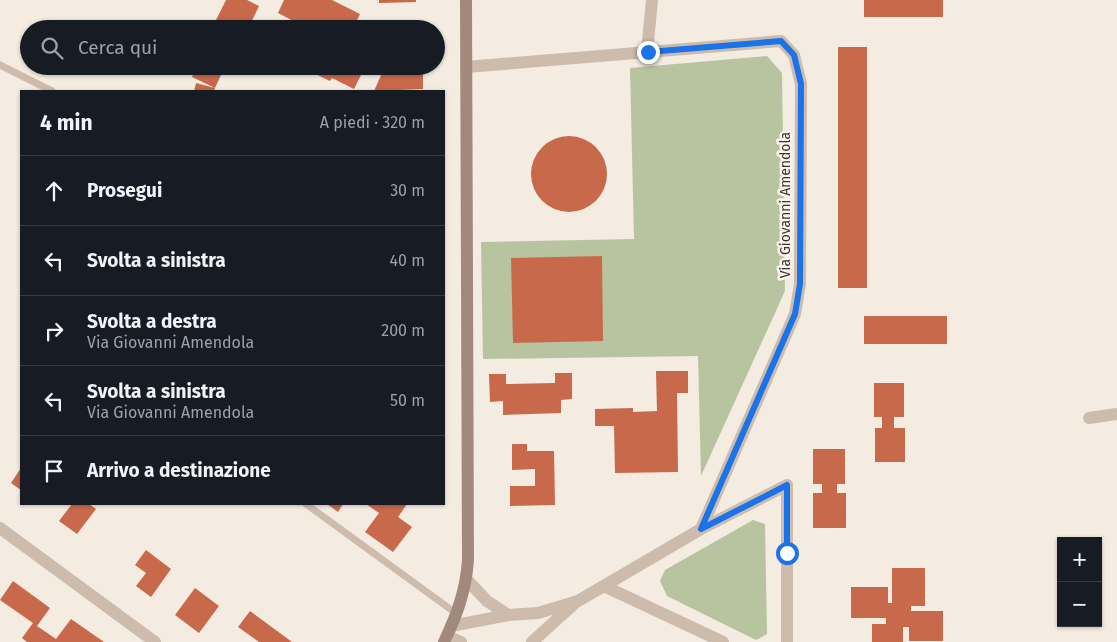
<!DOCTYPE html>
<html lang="it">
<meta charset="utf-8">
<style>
:root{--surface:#171b24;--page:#20242c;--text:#f1f3f6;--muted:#9ea1a6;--line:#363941}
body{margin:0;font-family:"Fira Sans",sans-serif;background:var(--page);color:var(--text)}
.controls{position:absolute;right:15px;bottom:15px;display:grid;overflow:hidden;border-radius:0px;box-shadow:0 1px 4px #0004}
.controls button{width:45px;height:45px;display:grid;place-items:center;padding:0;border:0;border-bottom:1px solid var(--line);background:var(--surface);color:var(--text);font:25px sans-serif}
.stop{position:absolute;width:15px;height:15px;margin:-11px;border:4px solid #1a73e8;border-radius:50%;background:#fff}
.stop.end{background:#1a73e8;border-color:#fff;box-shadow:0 1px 5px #0008}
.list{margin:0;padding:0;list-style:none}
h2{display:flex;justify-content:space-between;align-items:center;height:65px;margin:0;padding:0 20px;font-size:21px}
h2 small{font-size:16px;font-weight:400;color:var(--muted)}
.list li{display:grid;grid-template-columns:32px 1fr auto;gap:15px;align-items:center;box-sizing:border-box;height:70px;padding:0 20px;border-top:1px solid var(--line)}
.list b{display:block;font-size:19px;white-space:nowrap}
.list p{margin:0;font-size:16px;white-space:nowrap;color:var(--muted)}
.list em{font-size:16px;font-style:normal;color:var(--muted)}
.icon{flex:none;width:28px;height:28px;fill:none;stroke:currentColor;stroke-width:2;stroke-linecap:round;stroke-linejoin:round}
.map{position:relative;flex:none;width:1117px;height:642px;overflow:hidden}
.search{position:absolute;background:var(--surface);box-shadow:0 1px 4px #0004;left:20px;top:20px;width:425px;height:55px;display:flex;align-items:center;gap:12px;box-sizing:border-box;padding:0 18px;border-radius:28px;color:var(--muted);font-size:19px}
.panel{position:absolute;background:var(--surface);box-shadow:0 1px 4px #0004;left:20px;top:90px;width:425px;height:415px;border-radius:0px}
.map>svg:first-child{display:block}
</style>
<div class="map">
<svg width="1117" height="642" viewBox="0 0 1117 642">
<rect width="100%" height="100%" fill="#f4ebe1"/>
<path fill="#b8c4a0" d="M767,56L782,73L785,291L701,476L698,356L483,359L481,242L634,239L630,68Z
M753,520L765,524L767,634L756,640L667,596L660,581L665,570Z"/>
<path fill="#c8694b" d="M226,0H247L259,6L248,29H223L214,24Z
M284,0H332L360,14L353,29H309L278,13Z
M379,0H416V2L379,3Z
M864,0H943V17H864Z
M162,21L179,29H159Z
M383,24H424V29H383Z
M838,47H867V288H838Z
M197,66H225L215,88L192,77Z
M308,66H343L361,75L354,89L332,78L330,81L307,70Z
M382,66H423V89L374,91L382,73Z
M196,83L215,88L214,91H194Z
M531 174a38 38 0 1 1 76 0a38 38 0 1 1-76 0Z
M602,256L603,341L513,343L511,258Z
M864,316H947V344H864Z
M656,371H688V393H677L678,472L615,473L614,426H595V409L633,408V412L657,411Z
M555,373H572V399L561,400V413L503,415V401L490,402L489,374H506V384L555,383Z
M874,383H904V417H894V428H905V462H875V428H882V417H874Z
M512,444H527V451H554L555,505L510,506V486H535V469L512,470Z
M813,449H845V484H837V493H846V528H813V493H822V484H813Z
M21,468V490L11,483Z
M72,504H89L96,509L77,534L59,521Z
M327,504H343L338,512Z
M366,504H407L398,517L412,527L393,552L365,532L379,513Z
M146,550L171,569L151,597L136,586L146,573L135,565Z
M892,568H925V606H911V611H943V641H909V627H903V642H872V624H886V618H851V587H888V603H892Z
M13,581L50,608L37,626L56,639L71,619L104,642H27L22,638L33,623L0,600Z
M195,588L219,606L199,633L175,615Z
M250,611L288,639L292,642H259L238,627Z"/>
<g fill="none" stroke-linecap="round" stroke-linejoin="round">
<path stroke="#cdbbac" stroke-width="7" d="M0,65L52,91
M306,504L457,614"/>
<path stroke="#cdbbac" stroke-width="12" d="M647,52L652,0
M466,67L781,41L794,55L801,84L800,284L795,314L701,529
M1089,418L1117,414
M0,528L155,642
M467,580L487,601L508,615L538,613L578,601L701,529L787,485V642
M606,587L723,642
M451,626L508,615
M447,636L461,642
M532,642L574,604"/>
<path stroke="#a18a7d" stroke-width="12" d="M444,642C457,615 466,590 468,560L466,0"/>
</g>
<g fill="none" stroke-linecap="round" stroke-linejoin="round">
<path stroke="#1a73e8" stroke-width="6" d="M648,52L781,41L794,55L801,84L800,284L795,314L701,529L787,485V553"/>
</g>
<g text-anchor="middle" stroke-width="5" stroke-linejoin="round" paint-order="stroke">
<g font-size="14" fill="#3b302b" stroke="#fbf5ee">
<text transform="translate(785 205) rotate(-90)" y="5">Via Giovanni Amendola</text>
</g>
</g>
</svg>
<div class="controls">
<button>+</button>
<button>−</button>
</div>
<div class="stop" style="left:787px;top:553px"></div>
<div class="stop end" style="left:648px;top:52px"></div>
<div class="search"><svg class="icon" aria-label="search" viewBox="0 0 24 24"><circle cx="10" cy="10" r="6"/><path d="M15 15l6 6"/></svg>Cerca qui</div>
<section class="panel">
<h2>4 min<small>A piedi · 320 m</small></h2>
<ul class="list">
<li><svg class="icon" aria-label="ahead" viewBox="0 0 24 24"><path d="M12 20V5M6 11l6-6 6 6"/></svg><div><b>Prosegui</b></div><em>30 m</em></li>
<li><svg class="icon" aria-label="left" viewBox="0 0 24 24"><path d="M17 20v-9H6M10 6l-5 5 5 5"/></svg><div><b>Svolta a sinistra</b></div><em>40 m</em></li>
<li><svg class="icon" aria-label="right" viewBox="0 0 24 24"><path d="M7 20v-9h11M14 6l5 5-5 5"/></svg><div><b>Svolta a destra</b><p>Via Giovanni Amendola</p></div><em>200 m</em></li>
<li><svg class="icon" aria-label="left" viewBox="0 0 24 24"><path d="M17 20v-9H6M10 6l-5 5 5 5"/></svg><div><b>Svolta a sinistra</b><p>Via Giovanni Amendola</p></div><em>50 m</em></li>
<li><svg class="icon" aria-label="arrive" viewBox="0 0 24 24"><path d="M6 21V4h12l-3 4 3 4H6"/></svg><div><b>Arrivo a destinazione</b></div></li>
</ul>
</section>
</div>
